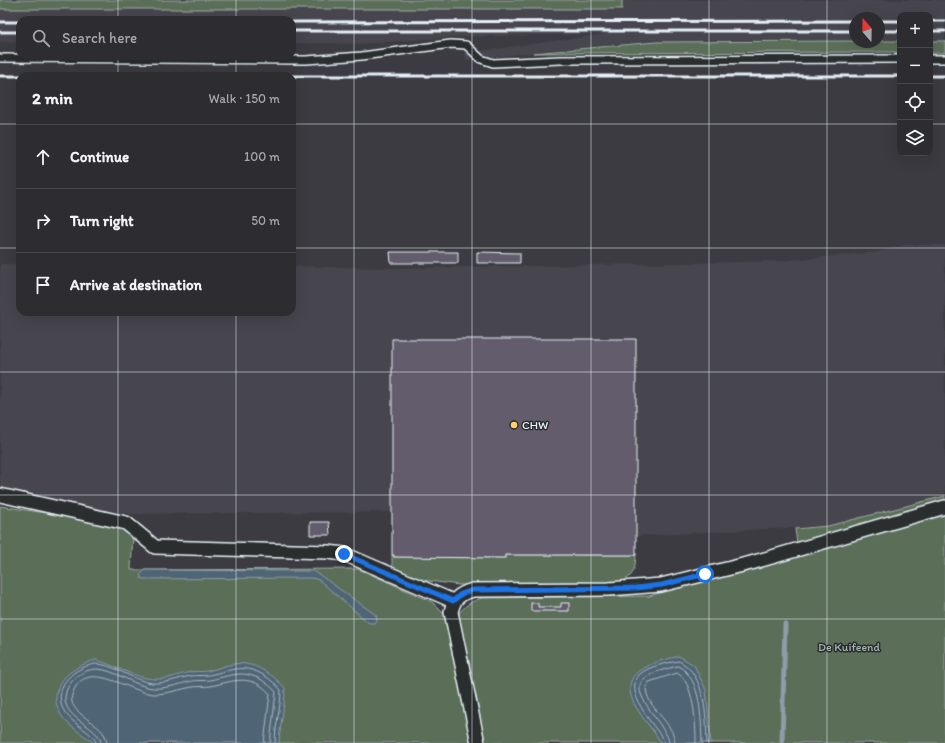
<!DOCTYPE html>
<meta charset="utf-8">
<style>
:root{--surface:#2c2c31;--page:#343439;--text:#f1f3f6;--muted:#a6a7ab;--line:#48484d}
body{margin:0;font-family:Itim,sans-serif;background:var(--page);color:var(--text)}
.controls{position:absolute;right:12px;top:12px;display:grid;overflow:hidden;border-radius:8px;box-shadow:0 4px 16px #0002}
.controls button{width:36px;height:36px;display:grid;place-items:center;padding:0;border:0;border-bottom:1px solid var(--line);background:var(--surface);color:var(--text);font:20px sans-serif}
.compass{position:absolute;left:849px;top:12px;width:36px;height:36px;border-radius:50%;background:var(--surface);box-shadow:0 4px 16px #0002;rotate:340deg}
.stop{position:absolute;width:12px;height:12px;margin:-9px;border:3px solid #1a73e8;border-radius:50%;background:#fff}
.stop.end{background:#1a73e8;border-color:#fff;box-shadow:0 1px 4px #0008}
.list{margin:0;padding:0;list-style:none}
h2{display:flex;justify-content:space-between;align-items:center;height:52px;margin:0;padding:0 16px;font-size:17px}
h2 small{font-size:13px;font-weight:400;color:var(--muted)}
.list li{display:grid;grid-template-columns:26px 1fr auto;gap:12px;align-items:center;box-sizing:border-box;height:64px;padding:0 16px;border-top:1px solid var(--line)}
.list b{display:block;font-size:15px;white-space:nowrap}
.list em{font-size:13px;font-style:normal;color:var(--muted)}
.icon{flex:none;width:22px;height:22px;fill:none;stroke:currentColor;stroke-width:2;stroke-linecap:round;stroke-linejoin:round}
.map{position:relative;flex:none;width:945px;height:743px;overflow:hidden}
.search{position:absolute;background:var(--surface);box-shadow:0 4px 16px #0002;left:16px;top:16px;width:280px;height:44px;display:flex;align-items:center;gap:10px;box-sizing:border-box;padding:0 14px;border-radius:12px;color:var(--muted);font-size:15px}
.panel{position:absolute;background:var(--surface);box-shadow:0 4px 16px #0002;left:16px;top:72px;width:280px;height:244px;border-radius:12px}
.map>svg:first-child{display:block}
</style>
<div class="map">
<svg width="945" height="743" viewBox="0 0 945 743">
<rect width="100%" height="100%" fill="#3b3b41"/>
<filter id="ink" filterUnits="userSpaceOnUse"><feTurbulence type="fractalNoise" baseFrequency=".025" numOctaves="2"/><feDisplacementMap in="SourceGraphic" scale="8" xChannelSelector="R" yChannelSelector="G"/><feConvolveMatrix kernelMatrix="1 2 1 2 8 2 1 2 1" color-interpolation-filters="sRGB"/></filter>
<g filter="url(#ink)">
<path fill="#47454e" d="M622,0H945V41H930V15H900V41H879V18H855V41L656,42L609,45L466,60L464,53L605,34L457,37L361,44L292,43V20H20V42H0V9H622Z
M904,245H945V496L828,526L636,536L392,512L131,514L67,507L0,491V264H20V312H292V266L391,268L538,266L779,261L877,252Z"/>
<path fill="#5a6e58" stroke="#a1b0a8" d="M0,0H622V9H0Z
M855,41H900V52L533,53L656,42Z
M930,41H945V53H930Z
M945,496V503L797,543L795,529L828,526Z
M0,506L103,522L125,529L133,534L131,570L359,569L432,602L445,615L457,616C464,606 471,601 482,598L649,596L945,513V743H0Z
M392,555L394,557L505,558V555H636C635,575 631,580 610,585H459L422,580L392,568Z"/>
<path fill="#506574" stroke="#8d9da9" d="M145,570L314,571L376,615L377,620L375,623H369L319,580L312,578L142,579L140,575Z
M679,656L694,665L706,690L711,743H661C654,730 643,720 636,707C615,670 653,663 679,656Z
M96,660C115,665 134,678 154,679C167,680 177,675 190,672C195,671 202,672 208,671C217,669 225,665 234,664C254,661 272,674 285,688C285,706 280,724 279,743H94C83,734 69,727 61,715C44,687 72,666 96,660Z"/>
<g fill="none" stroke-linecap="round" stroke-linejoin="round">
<path stroke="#abb9c3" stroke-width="1" d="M96,743C95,729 54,721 61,691C64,677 81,666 95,664C112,663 133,681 152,683C166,684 178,678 191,676C197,675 203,676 209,675C232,670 244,663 265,676C271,680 276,684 281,690C281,708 275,725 275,743
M101,743C100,725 58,719 66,692C69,680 84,669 96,669C115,669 133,686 153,688C167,689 179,684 192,681C198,680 204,681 210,680C229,676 243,669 262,680C267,684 272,687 276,692L270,743
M107,743C107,722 63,715 73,692C87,657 130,693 154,694C168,694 180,689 193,687C199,686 205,687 211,686C233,681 252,673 270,694L264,743
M664,743L663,739C654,725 622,691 640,674C649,666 667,663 679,661C706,675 706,716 707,743
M669,743C669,736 664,732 661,726C635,689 625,678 678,666C702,678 701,720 702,743
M675,743C674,721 646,709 646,687L649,682L677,673C694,681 696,725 696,743"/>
<path stroke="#8d9da9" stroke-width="5" d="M782,743L785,624"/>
</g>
<path fill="#635c6c" stroke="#e8f1f8" d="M390,252H458V263H391Z
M477,252L520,253V263H477Z
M392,339H636V555H505V558L394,557V555H392Z
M310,522H329L330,535H310Z
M531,603H538V607H561V603H569V611H531Z"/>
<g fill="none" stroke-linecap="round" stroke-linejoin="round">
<g stroke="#e8f1f8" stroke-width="10">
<path id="lane" d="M0,58L306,60L362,56L451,44L466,45L481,59L493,63L561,60L900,59
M930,59H945"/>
</g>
<g stroke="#e8f1f8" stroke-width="16">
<path id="street" d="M0,495L126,523L155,547L328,552L344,554L453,601
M478,743L451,612C454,598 459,594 473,590L609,589L661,585L751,563L945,507"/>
</g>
<use href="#lane" stroke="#2a2d2e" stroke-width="7"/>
<use href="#street" stroke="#2a2d2e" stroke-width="13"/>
<path stroke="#e8f1f8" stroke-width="3" d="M879,21H900
M930,21H945
M0,22H20
M292,22L855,21
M292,31H855
M879,31H900
M930,31H945
M0,32H20
M0,76H73
M161,76H900
M930,76H945"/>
</g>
</g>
<g fill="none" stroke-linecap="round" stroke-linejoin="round" filter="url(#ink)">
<path stroke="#1a73e8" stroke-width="5" d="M344,554L453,601L461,594L473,590L636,588L662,585L705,574"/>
</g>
<path fill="none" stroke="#e8f1f8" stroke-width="1" stroke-opacity="0.55" d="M118,0V20M236,0V20M354,0V743M472,0V743M591,0V743M709,0V743M827,0V743M118,56V76M236,56V76M0,124H20M292,124H900M930,124H945M0,248H20M292,248H945M118,312V743M236,312V743M0,372H945M0,495H945M0,619H945"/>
<circle fill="#ffd166" stroke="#2a2d2e" stroke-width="1.5" cx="514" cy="425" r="4"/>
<g text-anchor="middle" stroke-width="3" stroke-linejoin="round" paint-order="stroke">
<g font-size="12" fill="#e8f1f8" stroke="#2a2d2e" text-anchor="start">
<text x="522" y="429">CHW</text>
</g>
<g font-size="12" fill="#a8b6b0" stroke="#2a2d2e">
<text x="849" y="651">De Kuifeend</text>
</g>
</g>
</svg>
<div class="controls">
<button>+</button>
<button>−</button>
<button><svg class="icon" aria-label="locate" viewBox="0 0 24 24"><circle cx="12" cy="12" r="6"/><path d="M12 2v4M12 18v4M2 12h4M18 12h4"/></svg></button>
<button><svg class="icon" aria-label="layers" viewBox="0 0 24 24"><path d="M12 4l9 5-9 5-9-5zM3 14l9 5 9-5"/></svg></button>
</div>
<svg class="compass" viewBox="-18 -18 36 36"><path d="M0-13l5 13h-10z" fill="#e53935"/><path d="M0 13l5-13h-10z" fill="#a6a7ab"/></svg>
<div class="stop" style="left:705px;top:574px"></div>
<div class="stop end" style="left:344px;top:554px"></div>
<div class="search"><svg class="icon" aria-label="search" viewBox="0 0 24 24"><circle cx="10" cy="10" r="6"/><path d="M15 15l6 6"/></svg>Search here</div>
<section class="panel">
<h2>2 min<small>Walk · 150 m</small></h2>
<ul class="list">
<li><svg class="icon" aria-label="ahead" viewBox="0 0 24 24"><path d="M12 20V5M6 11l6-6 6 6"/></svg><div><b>Continue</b></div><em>100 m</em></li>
<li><svg class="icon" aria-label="right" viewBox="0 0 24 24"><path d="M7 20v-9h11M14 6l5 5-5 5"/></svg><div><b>Turn right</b></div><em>50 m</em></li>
<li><svg class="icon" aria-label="arrive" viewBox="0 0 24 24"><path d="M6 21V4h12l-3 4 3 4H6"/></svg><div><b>Arrive at destination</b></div></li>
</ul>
</section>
</div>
